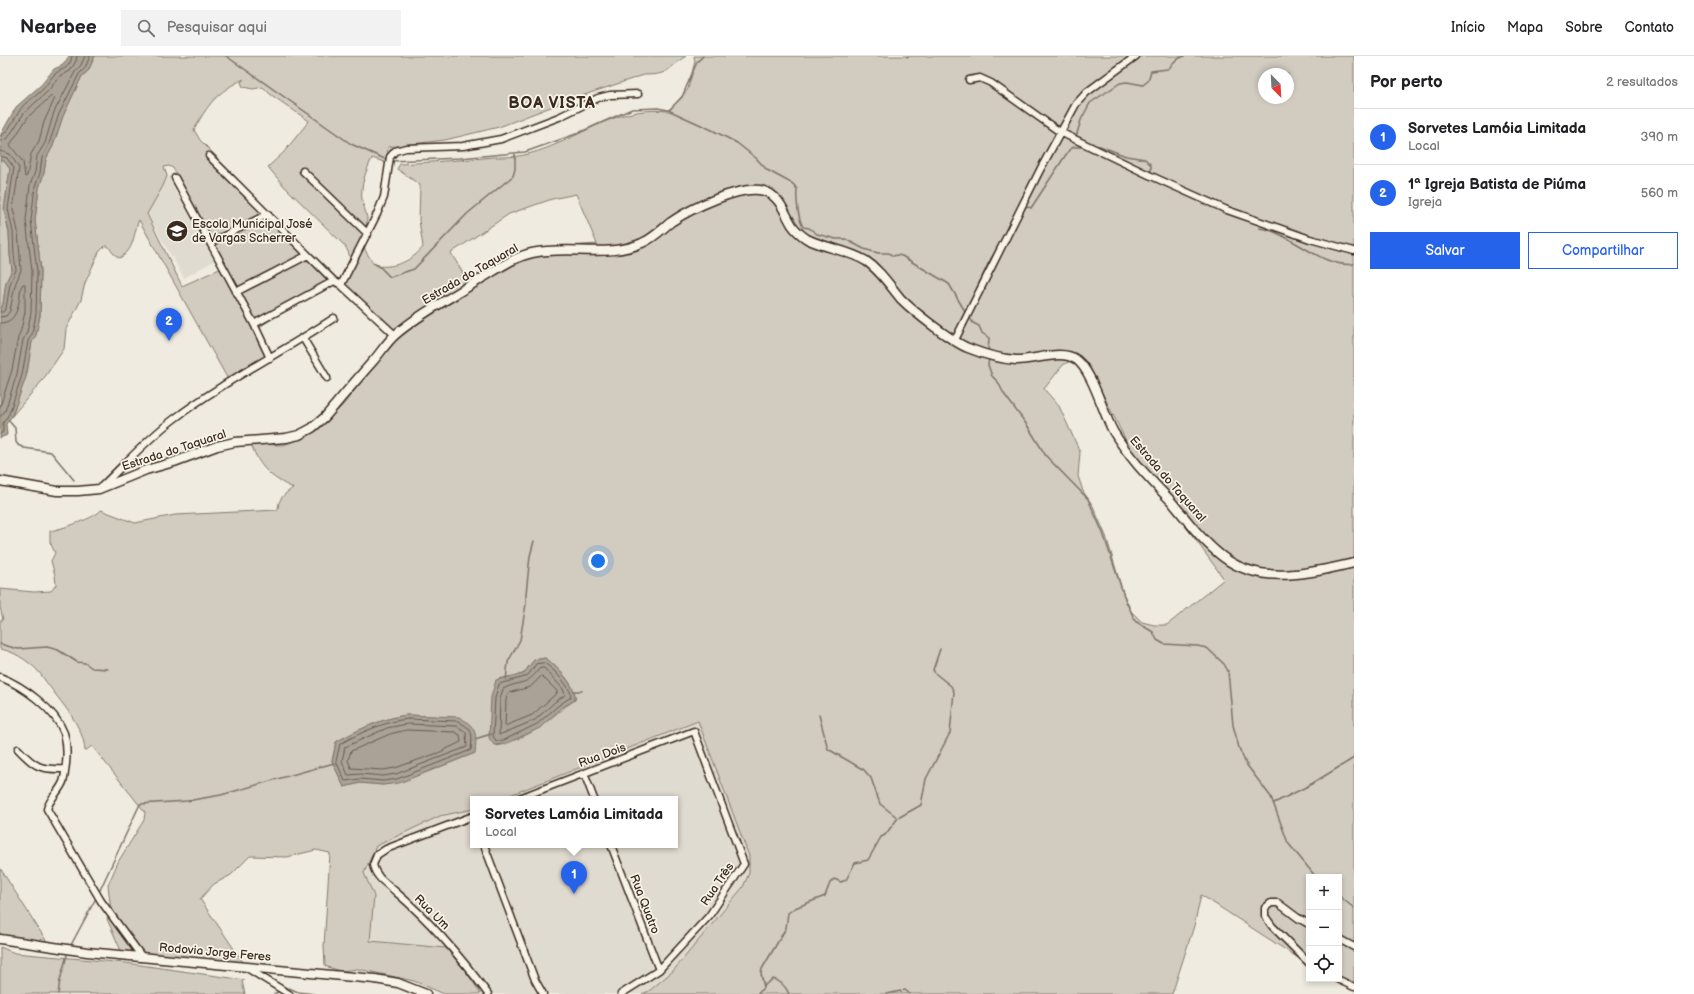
<!DOCTYPE html>
<html lang="pt">
<meta charset="utf-8">
<style>
:root{--surface:#fff;--page:#f2f2f2;--text:#202124;--muted:#757577;--line:#e0e0e0;--accent:#2563eb}
body{margin:0;font-family:"Balsamiq Sans",sans-serif;background:var(--page);color:var(--text)}
.controls{position:absolute;right:12px;bottom:12px;display:grid;overflow:hidden;border-radius:0px;box-shadow:0 2px 6px #0003}
.controls button{width:36px;height:36px;display:grid;place-items:center;padding:0;border:0;border-bottom:1px solid var(--line);background:var(--surface);color:var(--text);font:20px sans-serif}
.compass{position:absolute;left:1258px;top:12px;width:36px;height:36px;border-radius:50%;background:var(--surface);box-shadow:0 2px 6px #0003;rotate:156deg}
.you{position:absolute;left:598px;top:505px;width:14px;height:14px;margin:-10px;border:3px solid #fff;border-radius:50%;background:#1a73e8;box-shadow:0 0 0 6px #1a73e833}
.badge{display:grid;place-items:center;width:26px;height:26px;border-radius:50%;background:var(--accent);color:#fff;font-size:13px;font-weight:700}
.pin{position:absolute;translate:-50% -33px;filter:drop-shadow(0 1px 2px #0008)}
.pin::after{content:'';position:absolute;top:21px;width:14px;height:12px;background:inherit;clip-path:polygon(0 0,100% 0,50% 100%)}
.popup{position:absolute;left:470px;top:740px;width:208px;height:52px;box-sizing:border-box;display:grid;place-content:center;border-radius:0px;background:var(--surface);filter:drop-shadow(0 1px 3px #0005);font-size:13px;white-space:nowrap;color:var(--muted)}
.popup b{font-size:15px;color:var(--text)}
.popup::after{content:'';position:absolute;left:50%;top:100%;margin-left:-8px;border:8px solid transparent;border-top-color:var(--surface)}
.list{margin:0;padding:0;list-style:none}
h2{display:flex;justify-content:space-between;align-items:center;height:52px;margin:0;padding:0 16px;font-size:17px}
h2 small{font-size:13px;font-weight:400;color:var(--muted)}
.list li{display:grid;grid-template-columns:26px 1fr auto;gap:12px;align-items:center;box-sizing:border-box;height:56px;padding:0 16px;border-top:1px solid var(--line)}
.list b{display:block;font-size:15px;white-space:nowrap}
.list p{margin:0;font-size:13px;white-space:nowrap;color:var(--muted)}
.list em{font-size:13px;font-style:normal;color:var(--muted)}
.actions{display:flex;gap:8px;padding:12px 16px}
.actions a{flex:1;padding:9px 0;border:1px solid var(--accent);border-radius:0px;text-align:center;font-size:14px;color:var(--accent)}
.actions .main{background:var(--accent);color:#fff}
.icon{flex:none;width:22px;height:22px;fill:none;stroke:currentColor;stroke-width:2;stroke-linecap:round;stroke-linejoin:round}
.map{position:relative;flex:none;width:1354px;height:938px;overflow:hidden}
header{display:flex;align-items:center;gap:24px;box-sizing:border-box;height:56px;padding:0 20px;background:var(--surface);border-bottom:1px solid var(--line)}
header strong{font-size:19px}
nav{display:flex;gap:22px;margin-inline-start:auto;font-size:14px}
.search{width:280px;height:36px;background:var(--page);display:flex;align-items:center;gap:10px;box-sizing:border-box;padding:0 14px;border-radius:0px;color:var(--muted);font-size:15px}
main{display:flex}
aside{flex:1;background:var(--surface)}
.map>svg:first-child{display:block}
</style>
<header>
<strong>Nearbee</strong>
<div class="search"><svg class="icon" aria-label="search" viewBox="0 0 24 24"><circle cx="10" cy="10" r="6"/><path d="M15 15l6 6"/></svg>Pesquisar aqui</div>
<nav><a>Início</a><a>Mapa</a><a>Sobre</a><a>Contato</a></nav>
</header>
<main>
<div class="map">
<svg width="1354" height="938" viewBox="0 0 1354 938">
<rect width="100%" height="100%" fill="#efebe0"/>
<filter id="ink" filterUnits="userSpaceOnUse"><feTurbulence type="fractalNoise" baseFrequency=".025" numOctaves="2"/><feDisplacementMap in="SourceGraphic" scale="8" xChannelSelector="R" yChannelSelector="G"/><feConvolveMatrix kernelMatrix="1 2 1 2 8 2 1 2 1" color-interpolation-filters="sRGB"/></filter>
<g filter="url(#ink)">
<path fill="#e0dbd0" d="M165,114L214,205L184,222L139,144Z
M699,665L749,800V817L743,831L673,915L649,935L642,938H481L467,917L446,892L370,885L374,840L364,817L376,790L440,760L473,753V789H675V743H500Z"/>
<path fill="#d1cbc0" stroke="#867a6f" fill-rule="evenodd" d="M95,0H686C667,12 671,19 644,19L569,44L499,71L445,84L388,91L387,107L372,102C366,115 360,130 362,144C363,150 366,155 367,162C367,170 364,176 363,183C363,194 370,203 377,210C395,212 412,205 423,191L419,164L420,129L397,113L400,108C431,106 463,104 494,101C505,101 517,101 528,98C579,85 612,49 669,55L688,33L695,5L694,0H1354V931L1339,923V821H1309V909L1201,839L1194,870L1172,938H642L649,935L673,915L743,831L749,817V800L698,665L500,743H473V753L440,760L376,790L364,817L374,840L370,885L446,892L467,917L481,938H444L414,925L358,913L340,915L325,910L324,890L330,797L316,794L287,801L250,800L231,819L214,828L200,843L243,906L122,897L107,863L111,855L108,829L118,806L144,764L145,756L92,690L85,695C84,671 63,649 50,631C45,625 42,619 37,614C27,604 13,595 0,593V564H3L0,551V533L34,536L51,535L56,529L55,519L51,505L55,497L50,486V475C61,473 96,462 101,454L135,467L175,459L278,454C278,443 284,438 293,432C270,421 260,412 251,388L283,389L302,383L318,374L343,349L395,283L342,227C349,213 354,204 345,190L284,130L268,111L284,96L309,65L270,38L263,31L253,33L243,31L241,26L244,23C218,35 207,49 194,74L200,84L217,101L216,108L330,225L258,272L267,305L230,327L139,164C133,177 135,195 119,202L113,197L108,190H105L99,196L85,227L81,244L66,273L64,293L42,325L12,360L27,317L32,286L36,279L40,260L41,215L35,164L39,132L44,117L46,103L53,90L63,60L82,20L88,15ZM1264,18H1288V42H1264ZM169,110L173,112L224,211L182,230L147,158L163,130L167,120L164,111ZM576,138L597,188L528,193L470,229L451,197L509,158L552,143ZM1072,304L1085,310L1093,318L1131,395L1224,523L1167,569H1154L1142,566L1131,555L1126,547L1106,480L1093,450L1083,435L1078,420L1080,396L1059,350L1044,333L1063,309ZM545,602C556,609 578,631 575,644C562,652 552,662 540,671C530,678 510,687 497,690L498,623L523,618L534,604ZM407,659L450,661L475,697L422,718L383,729L360,727L344,731L332,705L336,686C357,674 383,662 407,659Z
M0,104L4,105L10,113L4,154L9,176L10,199L12,214L6,226L3,248L0,255Z
M0,812L49,889L0,879Z
M0,891L15,897L126,907L245,924L242,925L245,938H0Z"/>
<path fill="#aaa296" stroke="#7e7266" d="M69,0H95L88,15L82,20L63,60L53,90L46,103L44,117L39,132L35,164L41,215L40,259L36,279L32,286L26,321L12,360L6,368L7,379L0,382V255L3,248L6,226L12,214L10,199L9,176L4,154L10,113L4,105L0,104L1,78L16,51L42,28L54,13L63,9Z
M545,602C556,609 577,631 575,644L561,652L540,672L505,688L494,689L489,682L491,641L496,624L523,618L534,604Z
M407,659L459,661C477,671 477,678 475,697L399,727L383,729L360,727L344,731L332,705L334,697L336,686C357,674 383,662 407,659Z"/>
<g fill="none" stroke-linecap="round" stroke-linejoin="round">
<path stroke="#675a4e" stroke-width="1" d="M52,40L55,42L44,66L39,85L31,98L27,120L25,121L23,106L10,89L28,61Z
M0,80C9,79 17,54 26,47C32,42 39,38 45,31C48,27 52,20 56,17C63,12 70,13 72,0
M0,85L8,82L24,57L48,35L59,21L70,15L76,5L77,0
M0,95L10,98L19,112L13,153L18,175L21,214L15,229L10,255L6,260L0,261
M0,100L7,102L14,112L8,153L13,176L14,198L16,214L10,228L6,253L3,256H0
M0,267C19,267 19,245 21,231L23,228H25V256L21,274L18,282L12,314L0,351
M0,361L5,355L17,318L23,284L27,276L31,257L32,215L26,164L30,129L35,116L37,100L45,87L54,56L75,16L81,9L85,0
M0,378L3,376V367L9,358L22,319L28,285L32,278L36,258L37,215L31,164L35,131L40,117L42,102L49,88L59,58L79,18L85,12L90,0
M544,607C552,611 572,632 571,641L559,649L537,668L504,684L496,685L493,680L495,642L499,628L525,621L529,618L536,608Z
M544,612L563,633L565,639L556,645L535,664L499,679L500,643L503,633C520,624 526,631 539,613Z
M542,620L557,635V637L532,659L505,670L506,644L508,637L530,631Z
M408,663L458,665L470,673L472,681L471,694L397,723L383,725L360,723L345,725L336,705L340,688C359,677 386,665 408,663Z
M408,668L457,670L466,676L467,691L396,718L383,720L361,718L348,719L342,705L345,691L387,672Z
M407,674L455,676L460,679L461,686L438,697L395,712L383,714L351,712L348,704L351,695L390,678Z"/>
<path stroke="#7e7266" stroke-width="1.5" d="M226,0L351,88L387,104
M907,1L908,0
M669,54L682,41L697,6L703,0
M1076,81L1081,64L1090,47L1120,27L1127,26L1143,29L1148,25L1151,15L1168,13L1178,3L1184,0
M1094,90H1100L1126,100L1145,103L1151,109V117
M391,105L460,102L525,96L576,78L632,53L658,52L668,54L712,74L737,87L756,102L767,114L793,128L797,133C796,143 798,162 803,171L809,172L817,178L836,183H845L864,193L878,197H889L893,200L897,199L902,200L949,228L966,257
M1024,150L1031,152L1069,94L1074,91H1087
M1259,172C1292,176 1321,213 1354,208
M373,207L378,209L390,221L414,213L467,158L513,120L515,113V97
M973,241L988,208L999,189
M969,260L973,267L979,270L982,277L989,282L988,296
M989,302L988,309L992,320L998,326L1004,338L1027,369L1046,400L1088,443L1103,477L1123,537L1135,565L1153,576L1157,584L1164,588L1197,590L1207,592L1224,608L1228,615L1233,669L1239,692L1246,708L1271,741L1288,787L1316,821
M8,364L15,372L16,386L18,389L24,392L51,396L74,424
M0,588L18,593L47,591L58,594L77,606L85,607L92,612L108,613
M506,624L508,606L520,584L526,548V538L530,500L534,485
M574,635H582
M819,659L828,693L864,714L871,722L880,748L898,762
M475,683L491,678
M1274,747L1308,730L1354,702
M100,834L140,748L187,745L221,739L334,707
M1339,840L1354,852
M71,889L95,844
M764,931L761,918L762,913L786,872L788,857L795,852L825,840L830,827L834,823L841,826L846,824L855,807L868,804L881,781L885,779L898,762L921,749L926,723L950,677L954,636L951,630L936,618L933,614L940,593
M289,932L298,936L314,938
M58,938L60,924L67,899
M274,938L278,936
M758,938L766,928L773,923C781,925 786,931 789,938
M887,938L905,934L910,938"/>
<g stroke="#3b2a1e" stroke-width="9">
<path id="street" d="M969,24L980,22L991,27L1060,76L1149,119L1227,154L1310,183L1354,195
M209,100L334,225L341,229L395,279
M303,115L368,178
M175,122L254,268L270,302
M210,187L268,158
M341,229L377,158L384,141L390,101L395,95L406,92L463,90L501,83L559,61L598,42L610,39L638,38
M236,236L308,199
M254,268L334,225
M303,282L327,322
M955,284L1040,114L1076,48L1087,36L1136,0
M100,432C124,409 147,383 174,363C224,325 281,297 334,262
M0,621C23,630 55,653 64,677C67,687 67,698 66,708C65,714 65,721 63,726C59,736 50,742 47,753L101,845L142,901
M18,693C35,711 40,714 65,713
M584,717L594,743
M517,743L694,675L744,808L709,860L659,914L621,938
M473,760L386,793L377,799L373,809C376,822 386,827 396,836C431,866 461,901 488,938
M484,789L535,924L543,938
M611,789L659,914
M1309,868L1298,862L1278,847H1271L1265,852V860L1272,870L1309,907
M1339,883L1354,891
M247,912L289,938
M1337,923L1354,931"/>
</g>
<g stroke="#3b2a1e" stroke-width="11">
<path id="secondary" d="M0,425L57,435H78L99,433L146,414L174,406L217,390L235,386L286,382L299,379L312,372L325,361C341,342 357,323 374,304C381,296 387,286 395,279C419,258 452,241 479,224C495,215 513,201 532,197C568,189 610,202 642,187C654,182 662,173 671,166C690,153 741,128 764,135C780,140 784,156 792,169C796,175 801,179 807,183C825,192 848,194 866,205C880,214 890,230 901,243C914,256 951,285 968,292C983,298 1000,303 1016,304C1033,305 1062,292 1077,304C1093,317 1103,357 1113,375C1129,402 1150,423 1171,445C1187,464 1203,486 1223,501C1261,530 1312,517 1354,507
M0,883L87,896L375,923L398,927L426,938"/>
</g>
<use href="#street" stroke="#f7f3e8" stroke-width="6"/>
<use href="#secondary" stroke="#f7f3e8" stroke-width="8"/>
</g>
</g>
<defs>
<g id="school-disc" transform="scale(1.15)"><circle r="9.5" fill="#3b2a1e" stroke="#f7f3e8"/><path d="M0-5L7-2L0 1L-7-2ZM-4 1L0 2.5L4 1V4Q0 6-4 4Z" fill="#fff"/></g>
</defs>
<g fill-rule="evenodd">
<use href="#school-disc" x="177" y="175"/>
</g>
<g text-anchor="middle" stroke-width="3.5" stroke-linejoin="round" paint-order="stroke">
<g font-size="12" fill="#3b2a1e" stroke="#f7f3e8" text-anchor="start">
<text x="192" y="172">Escola Municipal José<tspan x="192" dy="14">de Vargas Scherrer</tspan></text>
</g>
<g font-size="12" fill="#3b2a1e" stroke="#f7f3e8">
<text transform="translate(470 218) rotate(-30)" y="4">Estrada do Taquaral</text>
<text transform="translate(174 394) rotate(-18)" y="4">Estrada do Taquaral</text>
<text transform="translate(1168 423) rotate(49)" y="4">Estrada do Taquaral</text>
<text transform="translate(602 699) rotate(-20)" y="4">Rua Dois</text>
<text transform="translate(717 828) rotate(-56)" y="4">Rua Três</text>
<text transform="translate(645 848) rotate(69)" y="4">Rua Quatro</text>
<text transform="translate(432 856) rotate(45)" y="4">Rua Um</text>
<text transform="translate(215 896) rotate(5)" y="4">Rodovia Jorge Feres</text>
</g>
<g font-size="16" font-weight="bold" letter-spacing="1" fill="#3b2a1e" stroke="#f7f3e8">
<text x="552" y="52">BOA VISTA</text>
</g>
</g>
</svg>
<div class="controls">
<button>+</button>
<button>−</button>
<button><svg class="icon" aria-label="locate" viewBox="0 0 24 24"><circle cx="12" cy="12" r="6"/><path d="M12 2v4M12 18v4M2 12h4M18 12h4"/></svg></button>
</div>
<svg class="compass" viewBox="-18 -18 36 36"><path d="M0-13l5 13h-10z" fill="#e53935"/><path d="M0 13l5-13h-10z" fill="#757577"/></svg>
<div class="you"></div>
<div class="pin badge" style="left:574px;top:838px">1</div>
<div class="popup"><b>Sorvetes Lamóia Limitada</b>Local</div>
<div class="pin badge" style="left:169px;top:285px">2</div>
</div>
<aside>
<h2>Por perto<small>2 resultados</small></h2>
<ul class="list">
<li><span class="badge">1</span><div><b>Sorvetes Lamóia Limitada</b><p>Local</p></div><em>390 m</em></li>
<li><span class="badge">2</span><div><b>1ª Igreja Batista de Piúma</b><p>Igreja</p></div><em>560 m</em></li>
</ul>
<div class="actions"><a class="main">Salvar</a><a>Compartilhar</a></div>
</aside>
</main>
